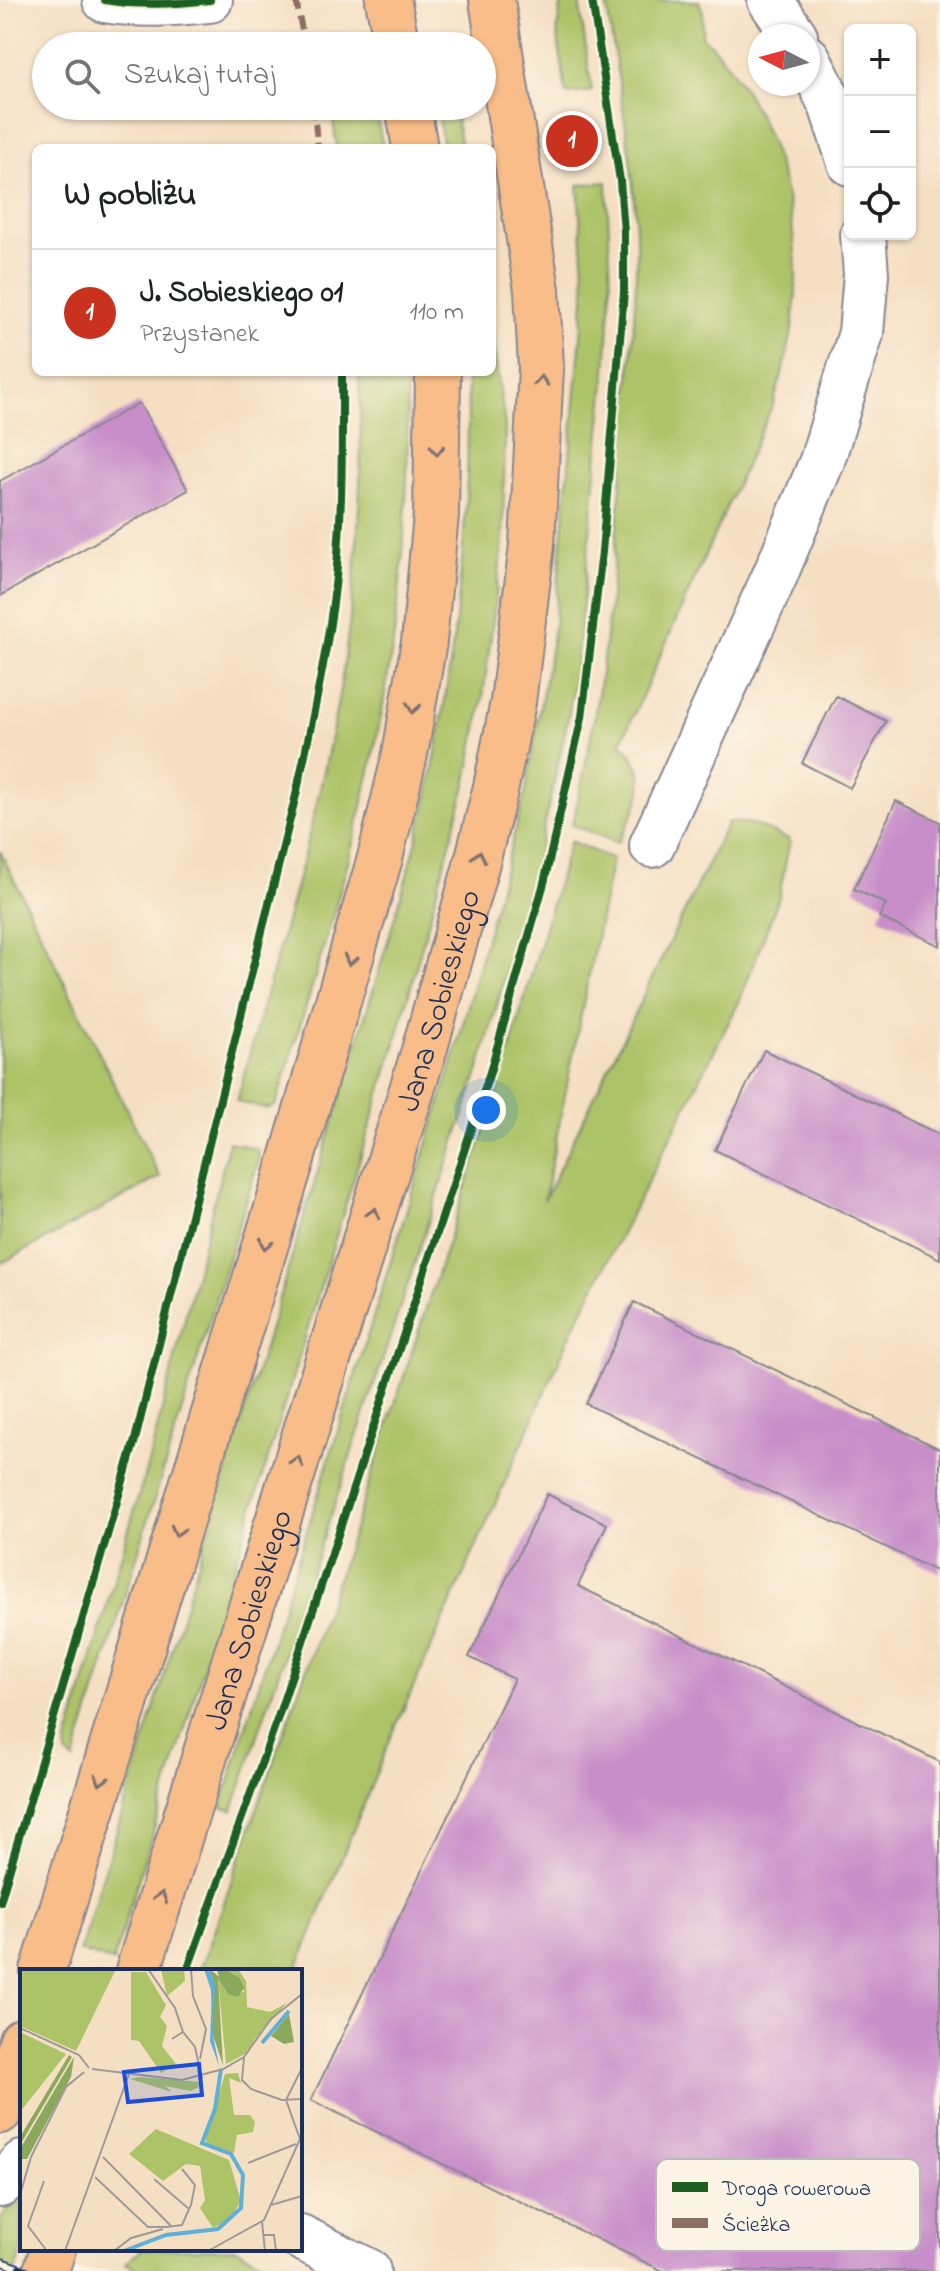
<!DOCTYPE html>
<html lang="pl">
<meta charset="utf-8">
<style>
:root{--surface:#fff;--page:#f2f2f2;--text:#202124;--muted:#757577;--line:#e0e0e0;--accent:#c8321e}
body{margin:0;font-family:"Indie Flower",sans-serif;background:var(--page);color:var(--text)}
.controls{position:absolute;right:24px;top:24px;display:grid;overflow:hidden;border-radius:12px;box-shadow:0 2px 6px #0004}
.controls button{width:72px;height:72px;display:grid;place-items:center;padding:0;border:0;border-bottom:2px solid var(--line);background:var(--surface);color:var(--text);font:40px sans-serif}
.compass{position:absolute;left:748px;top:24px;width:72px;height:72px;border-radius:50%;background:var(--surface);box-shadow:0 2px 6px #0004;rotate:276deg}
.you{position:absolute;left:486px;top:1110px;width:28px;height:28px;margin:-20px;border:6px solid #fff;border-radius:50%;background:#1a73e8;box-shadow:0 0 0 12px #1a73e833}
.badge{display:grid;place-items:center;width:52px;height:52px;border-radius:50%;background:var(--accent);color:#fff;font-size:26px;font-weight:700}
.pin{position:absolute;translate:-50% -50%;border:4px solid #fff;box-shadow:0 2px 8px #0006}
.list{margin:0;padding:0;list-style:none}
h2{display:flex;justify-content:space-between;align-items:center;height:104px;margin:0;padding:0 32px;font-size:34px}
h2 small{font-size:26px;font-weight:400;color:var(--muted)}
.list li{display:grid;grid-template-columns:52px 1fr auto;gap:24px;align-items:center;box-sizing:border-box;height:128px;padding:0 32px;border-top:2px solid var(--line)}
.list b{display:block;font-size:30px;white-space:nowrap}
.list p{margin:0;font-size:26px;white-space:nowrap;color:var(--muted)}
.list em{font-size:26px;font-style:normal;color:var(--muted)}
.icon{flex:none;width:44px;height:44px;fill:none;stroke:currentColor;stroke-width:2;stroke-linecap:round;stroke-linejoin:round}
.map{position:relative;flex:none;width:940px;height:2271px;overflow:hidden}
.search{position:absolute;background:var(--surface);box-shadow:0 2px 6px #0004;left:32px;top:32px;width:464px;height:88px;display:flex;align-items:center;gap:20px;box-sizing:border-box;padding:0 28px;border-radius:44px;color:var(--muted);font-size:30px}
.panel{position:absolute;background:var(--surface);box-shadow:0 2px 6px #0004;left:32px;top:144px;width:464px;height:232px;border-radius:12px}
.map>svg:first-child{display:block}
</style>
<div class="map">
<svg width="940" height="2271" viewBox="0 0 940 2271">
<rect width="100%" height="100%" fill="#fcf5e5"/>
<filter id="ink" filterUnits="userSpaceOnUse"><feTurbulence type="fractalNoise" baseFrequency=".0125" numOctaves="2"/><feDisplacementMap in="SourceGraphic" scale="16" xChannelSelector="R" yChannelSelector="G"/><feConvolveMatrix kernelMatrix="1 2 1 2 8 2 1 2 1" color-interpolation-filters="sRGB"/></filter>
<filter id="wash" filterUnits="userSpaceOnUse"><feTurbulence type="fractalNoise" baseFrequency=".006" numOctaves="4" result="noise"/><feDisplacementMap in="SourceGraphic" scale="32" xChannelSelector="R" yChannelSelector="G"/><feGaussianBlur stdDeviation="1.8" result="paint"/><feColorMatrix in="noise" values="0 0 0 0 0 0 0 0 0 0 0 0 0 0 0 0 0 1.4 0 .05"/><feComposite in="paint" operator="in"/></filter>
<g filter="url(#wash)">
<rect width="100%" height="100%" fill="#f5dfc2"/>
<path fill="#adc367" stroke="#647962" stroke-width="2" d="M562,0H579L592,91L566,94L557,29Z
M606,0L699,1L703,12L702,36C771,100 805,222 794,314C791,345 782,374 773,404L621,743C658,778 637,805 618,843L572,825C604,697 615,565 625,434C630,368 638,301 636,234C634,156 617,77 606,0Z
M331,106H375L383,148H337Z
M437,106H454L461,148H443Z
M607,182L611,291L606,372L580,632L569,713L532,880L479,1069L233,1810L221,1807L453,1061L525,794L554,628L578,369L585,289L578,185Z
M492,335L505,426L503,541L483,697L467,781L396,1041L113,1962L80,1951L376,981C397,908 422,834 435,758C458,632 472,501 467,372H492Z
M359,372H406C414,533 391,698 350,854C328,938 301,1021 276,1105L267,1109L237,1101C275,957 322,812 344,664C358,567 364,469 359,372Z
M728,822L753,824L790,840L779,897L740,1000L574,1327L391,1737L296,1971H200L338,1578L502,1076L570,841L612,859L544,1200Z
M0,851L160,1177L0,1264Z
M229,1142L257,1149L259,1159L74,1761L66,1754L67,1743L153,1446Z
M22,2192V2249L15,2271H0V2221Z
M143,2249H236L283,2271H141L125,2263Z"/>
<g id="blocks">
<path fill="#c88ec9" d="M139,403L188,490L0,596V481Z
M836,696L886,721L850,788L802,763Z
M896,801L940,822V946L879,917L886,904L854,889Z
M764,1050L940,1135V1259L715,1150Z
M634,1302L940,1449V1573L586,1404Z
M547,1494L607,1524L578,1586L940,1762V2271H663L311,2100L514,1679L469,1657Z"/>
</g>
</g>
<g filter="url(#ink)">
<use href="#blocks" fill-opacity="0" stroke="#888790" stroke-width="2"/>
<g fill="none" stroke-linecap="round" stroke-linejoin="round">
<g stroke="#888790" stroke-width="48">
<path id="minor" d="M105,0C140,6 174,4 210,0
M770,0L795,36
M808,58L831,105L850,163
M652,845L776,573L822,461L861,333L866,274L863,234
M0,2185L22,2163
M300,2237L368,2271"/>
</g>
<g stroke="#888790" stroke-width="48">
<g id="major">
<path d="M388,0L397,46"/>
<path d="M408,106L415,148"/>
<path d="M43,1971L289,1169L380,858L405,754L424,642L436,515L438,372"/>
<path id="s1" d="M138,1971L424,1051L476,866L496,787L513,702L532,545L541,368L537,290L492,0"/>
<path d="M0,2111L22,2041"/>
<path d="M46,2271L53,2249"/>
</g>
</g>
<use href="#minor" stroke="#fff" stroke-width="44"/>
<use href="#major" stroke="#f8bd89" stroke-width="44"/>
<g stroke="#1b2f5e" stroke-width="9">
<path id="rail" d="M0,2261L27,2271"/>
</g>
<use href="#rail" stroke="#fcf5e5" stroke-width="6" stroke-dasharray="18" stroke-linecap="butt"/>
<path stroke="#8d6e63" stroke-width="6" stroke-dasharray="12 6" stroke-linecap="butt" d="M296,0L305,46
M313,106L318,148"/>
<g stroke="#fcf5e5" stroke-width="13">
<path id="cycleway" d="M105,0C140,6 174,4 210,0
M0,1902L135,1440L296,795C310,731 324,668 333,603C343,527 342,449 342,372
M187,1971L278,1717L490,1072L544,883L582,717L602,552L624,292V232L620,181L592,0"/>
</g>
<use href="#cycleway" stroke="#1b5e20" stroke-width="8"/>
</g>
<defs><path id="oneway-chevron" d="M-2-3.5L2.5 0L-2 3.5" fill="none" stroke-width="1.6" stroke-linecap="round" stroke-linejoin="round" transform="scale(2)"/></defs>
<g stroke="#7e6f71">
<use href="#oneway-chevron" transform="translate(541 381) rotate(-88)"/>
<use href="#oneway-chevron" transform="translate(437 450) rotate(91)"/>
<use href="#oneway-chevron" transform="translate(413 708) rotate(100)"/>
<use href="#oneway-chevron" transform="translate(479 856) rotate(-76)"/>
<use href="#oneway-chevron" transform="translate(350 960) rotate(106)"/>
<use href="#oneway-chevron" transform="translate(374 1213) rotate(-73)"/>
<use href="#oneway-chevron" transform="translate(266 1244) rotate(107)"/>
<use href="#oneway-chevron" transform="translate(297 1461) rotate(-73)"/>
<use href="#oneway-chevron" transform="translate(177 1531) rotate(107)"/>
<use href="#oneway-chevron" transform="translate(101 1780) rotate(106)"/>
<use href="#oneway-chevron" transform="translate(161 1897) rotate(-73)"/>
</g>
</g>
<g text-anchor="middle" stroke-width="6" stroke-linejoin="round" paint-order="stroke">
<g font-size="32" fill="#1b2f5e" stroke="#fcf5e5">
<text dy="11" stroke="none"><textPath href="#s1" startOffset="1016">Jana Sobieskiego</textPath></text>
<text dy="11" stroke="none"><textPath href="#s1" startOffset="368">Jana Sobieskiego</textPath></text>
</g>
</g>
<g transform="translate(20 1969)">
<rect width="282" height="282" fill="#f5dfc2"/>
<path d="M0,0H96L56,82L0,57ZM141,0H164L165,12L147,27ZM205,0H218L226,12L227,38L250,43L267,34L234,71L230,67L235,72L225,85L206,95L198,10L208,25L224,23L220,9ZM111,3H126L146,36L140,48L147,57L142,77L156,95L141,104L119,72L111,71ZM0,63L46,85L0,143ZM218,104L221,114L209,109L214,146H230L235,153L233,163L217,166L214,184L187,176L185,169L205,105ZM120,108L180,113L182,116L171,122L145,117L152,123L110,110ZM136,160L209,191L221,232L209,251L193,259L180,239L185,231L180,197L166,195L143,212L109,185Z" fill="#adc367"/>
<path d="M190,0L199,8L197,1L205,0L220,9L224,19L218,28L208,25L198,10L203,96L193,66ZM269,45L274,73L264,75L251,67ZM49,86L52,88L0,176V168ZM54,88L51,108L7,190H0V180Z" fill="#8aa95c"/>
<path d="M184,0H190L195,16L193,66L199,97L190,72L192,24Z" fill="#5fafd9"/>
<path fill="none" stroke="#5fafd9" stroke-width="4" d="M242,74L269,42M104,282L146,266L198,260L221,239L223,206L211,185L182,174L195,140L201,100"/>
<path fill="none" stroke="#9e999a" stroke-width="2" d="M128,0L155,39L163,63M171,0L173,27L186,60L180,90M0,59L59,86L69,99M152,70L163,63L175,78L182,110M224,89L222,111L231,120L262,131L282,130M72,100L162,111L203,100L224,88L251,50L282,25M280,170L266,131L282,99M83,188L151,257M228,194L276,175M75,208L128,258H147L162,256L171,236L175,216L162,200M134,210L169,240M24,212L8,257L27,282M0,226L11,188L46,118L64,103M251,236L282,227M242,253L245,282M244,266H254L256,282M45,282L109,105M94,282L111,269L143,260M188,282L244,251L280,170"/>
<path fill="#1d4ed8" fill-opacity="0.15" stroke="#1d4ed8" stroke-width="4" d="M179,95L182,126L108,133L104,103Z"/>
<rect width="282" height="282" fill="none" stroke="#1b2f5e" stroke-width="4"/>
</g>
<rect x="656" y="2159" width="264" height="92" rx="12" fill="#fcf5e5" stroke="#b8babc" stroke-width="2"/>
<rect x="672" y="2182" width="36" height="10" fill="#1b5e20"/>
<rect x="672" y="2218" width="36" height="10" fill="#8d6e63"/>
<g font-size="22" fill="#1b2f5e">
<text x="722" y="2195">Droga rowerowa</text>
<text x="722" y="2231">Ścieżka</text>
</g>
</svg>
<div class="controls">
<button>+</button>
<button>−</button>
<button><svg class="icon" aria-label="locate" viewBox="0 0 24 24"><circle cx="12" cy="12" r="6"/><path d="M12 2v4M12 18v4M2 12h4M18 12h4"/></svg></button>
</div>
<svg class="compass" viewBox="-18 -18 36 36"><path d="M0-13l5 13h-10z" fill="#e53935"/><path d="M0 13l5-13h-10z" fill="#757577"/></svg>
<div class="you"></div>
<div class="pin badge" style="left:572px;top:141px">1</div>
<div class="search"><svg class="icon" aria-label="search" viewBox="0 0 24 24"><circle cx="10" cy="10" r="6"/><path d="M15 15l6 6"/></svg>Szukaj tutaj</div>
<section class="panel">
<h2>W pobliżu<small></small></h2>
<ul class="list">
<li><span class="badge">1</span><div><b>J. Sobieskiego 01</b><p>Przystanek</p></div><em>110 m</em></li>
</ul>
</section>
</div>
